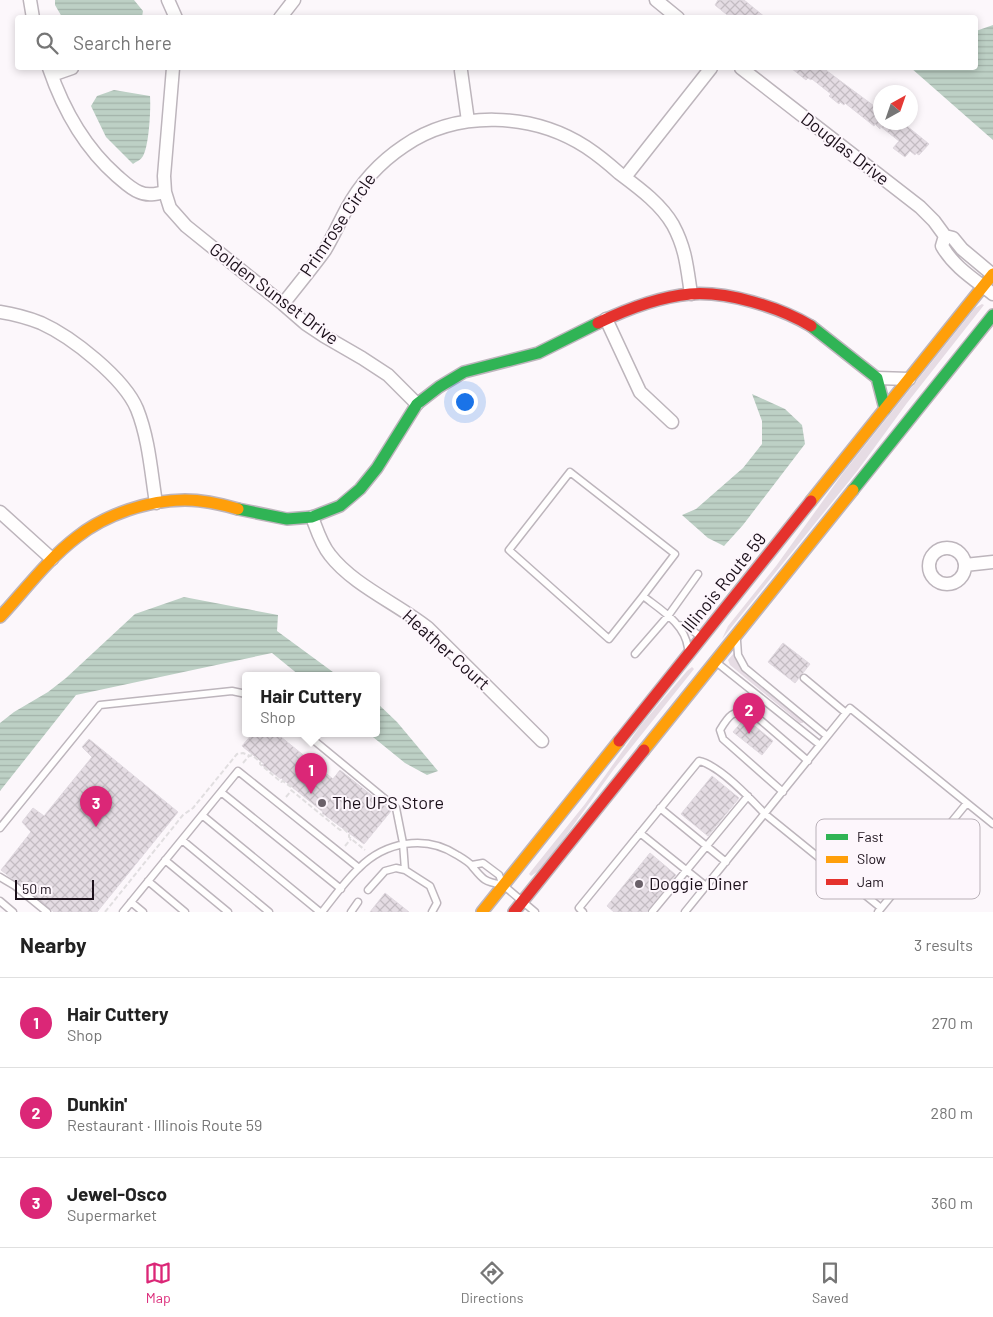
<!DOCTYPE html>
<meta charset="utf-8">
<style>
:root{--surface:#fff;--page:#f6f6f6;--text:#222;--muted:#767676;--line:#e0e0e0;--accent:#db2777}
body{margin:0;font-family:Barlow,sans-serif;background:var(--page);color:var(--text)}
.compass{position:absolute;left:873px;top:85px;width:45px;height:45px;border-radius:50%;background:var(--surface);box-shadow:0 2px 8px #0003;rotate:40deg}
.scale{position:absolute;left:15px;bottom:12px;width:79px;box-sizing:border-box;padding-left:5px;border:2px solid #1b101a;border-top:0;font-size:14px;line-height:18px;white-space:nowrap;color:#1b101a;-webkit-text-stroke:4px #fdf6fc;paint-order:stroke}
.you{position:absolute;left:464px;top:401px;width:18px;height:18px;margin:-12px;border:4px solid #fff;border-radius:50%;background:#1a73e8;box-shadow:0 0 0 8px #1a73e833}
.badge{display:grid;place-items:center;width:32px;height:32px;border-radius:50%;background:var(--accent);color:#fff;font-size:16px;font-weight:700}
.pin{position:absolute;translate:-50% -41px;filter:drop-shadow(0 1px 2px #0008)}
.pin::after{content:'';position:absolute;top:26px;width:18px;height:15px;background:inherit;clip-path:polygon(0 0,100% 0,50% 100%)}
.popup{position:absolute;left:242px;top:672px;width:138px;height:65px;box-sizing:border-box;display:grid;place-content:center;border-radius:5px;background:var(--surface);filter:drop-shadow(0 1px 4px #0005);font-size:16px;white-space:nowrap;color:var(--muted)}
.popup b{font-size:19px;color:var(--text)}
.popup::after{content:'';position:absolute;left:50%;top:100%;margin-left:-10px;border:10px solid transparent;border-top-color:var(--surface)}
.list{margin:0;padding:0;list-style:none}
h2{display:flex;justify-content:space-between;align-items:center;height:65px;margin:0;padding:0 20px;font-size:21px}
h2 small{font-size:16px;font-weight:400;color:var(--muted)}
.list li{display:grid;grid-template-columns:32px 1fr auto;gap:15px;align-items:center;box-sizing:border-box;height:90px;padding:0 20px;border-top:1px solid var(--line)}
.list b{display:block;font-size:19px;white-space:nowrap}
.list p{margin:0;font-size:16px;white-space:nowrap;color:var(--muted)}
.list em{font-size:16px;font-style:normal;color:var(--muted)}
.icon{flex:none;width:28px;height:28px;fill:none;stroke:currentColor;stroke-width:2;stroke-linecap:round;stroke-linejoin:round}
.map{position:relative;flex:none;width:993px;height:912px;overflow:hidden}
.search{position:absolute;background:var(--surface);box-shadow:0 2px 8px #0003;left:15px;right:15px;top:15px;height:55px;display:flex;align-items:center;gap:12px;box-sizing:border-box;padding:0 18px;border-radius:5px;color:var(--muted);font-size:19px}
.sheet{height:335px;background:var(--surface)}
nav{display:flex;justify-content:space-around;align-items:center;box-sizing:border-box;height:70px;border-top:1px solid var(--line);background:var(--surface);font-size:14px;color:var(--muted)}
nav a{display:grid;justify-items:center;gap:2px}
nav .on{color:var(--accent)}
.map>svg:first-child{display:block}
</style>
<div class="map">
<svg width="993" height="912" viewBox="0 0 993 912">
<defs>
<pattern id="water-rules" width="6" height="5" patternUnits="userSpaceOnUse" patternTransform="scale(1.25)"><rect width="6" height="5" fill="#bdd0c5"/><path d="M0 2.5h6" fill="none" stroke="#a2b2a9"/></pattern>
<pattern id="building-cross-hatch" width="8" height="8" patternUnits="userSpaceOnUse" patternTransform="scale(1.25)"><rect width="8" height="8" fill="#e4dce3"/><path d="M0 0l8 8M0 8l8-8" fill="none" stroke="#c3bcc2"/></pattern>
</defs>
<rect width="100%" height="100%" fill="#fcf7fb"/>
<path fill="#e6dce4" d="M982,304L984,305L907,403L858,470L722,639L728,626L776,566L843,473L975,308Z
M734,653L740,668L745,674L801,718L803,720V723H800L730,665L728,660Z
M692,667L694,669L614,769L557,848L537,872L531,876L529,874L532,870L585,804L641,725L687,671Z"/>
<path fill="url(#water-rules)" d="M55,0H134L143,11L142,17H62L55,5Z
M993,25V140L911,68H976V31Z
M114,90L150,96C151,109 149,146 143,156C141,160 137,161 133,164L106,137L91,106L97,96Z
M752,394L785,409L802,425L805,444L743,525L724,546L708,538L682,515L696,509L743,468L762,444V421Z
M184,597L278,615L277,631L337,675H299L272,653L76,695L0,791V723L14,712L48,692L66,678L135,614Z
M376,702L397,722L438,771L427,775L405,763L368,733H376Z"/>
<path fill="url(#building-cross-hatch)" stroke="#e0d9e0" d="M718,0H744L766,18H731L715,5Z
M791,68H823L874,106L880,98V122H902L929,144L919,155L916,153L915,155L910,151L905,157L893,148L899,141L880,126V129L875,124L874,126L845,103L844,105L840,102L839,104L829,96L831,94L812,79L811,80L808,78L806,80Z
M783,643L810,664L795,683L768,662Z
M745,718L773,741L762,755L733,732Z
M253,733H276L333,779L340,770L391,811L364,844L322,813L323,812L281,778V779L262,765L264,764L242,746Z
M89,739L178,812L97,912H54L1,870L31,832L22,822L33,808L44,816L92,757L82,747Z
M712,776L739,798L708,836L681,814Z
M650,853L676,875L646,912H614L607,906Z
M385,893L409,912H370Z"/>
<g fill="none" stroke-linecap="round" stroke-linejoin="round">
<g stroke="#bdb5bc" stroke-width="9">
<path id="lane" d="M643,596L609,639L509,550L570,472L675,554L643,596C661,610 685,624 688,648
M678,625L688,627L701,637
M737,641L738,655L745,668L827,736
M635,654L668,616L698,574
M716,662L820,745
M804,678L846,713
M305,733L396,808L403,843L405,870
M221,792L341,889
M783,792L723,739L720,730C729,715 732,711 750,711L808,761
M967,803L993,824
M660,808L726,862
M202,815L320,912
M0,828L100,705L232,691L246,694
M640,833L706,886
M182,840L269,912
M165,860L228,912
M472,865L483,863L499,875L503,885L535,912
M0,877L15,886L47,912
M148,881L185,912
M368,890L385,871L396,868L405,870L430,886L437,903L432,912
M0,901L13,912
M131,902L143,912
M123,912L238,771L359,868
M322,912C334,897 345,881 359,868C385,842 425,834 457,855C462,858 469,862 472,866C482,878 484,882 500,884
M351,912L358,902
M583,912L579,908L699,761C719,765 750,798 765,814L881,908
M652,912L748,796
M685,912L850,708L967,803L878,912"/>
</g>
<g stroke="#bdb5bc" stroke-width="15">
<path id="street" d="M30,0L33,18
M168,0L176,18
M656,0L678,18
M280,18L294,0
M49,68C63,109 84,147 117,176C124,182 131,189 139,192C147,196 156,194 165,192
M173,68L164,176L165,192L170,208L186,226L283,304L306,324L324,336L362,358L388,375L417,404
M741,68L920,207L934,221L945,236L953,238L962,249L993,275
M461,71L468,121
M52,75L72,68
M625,177L711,68
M945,236L942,246C954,267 974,279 993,294
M283,304C297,286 312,268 325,250C333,237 339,223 346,210C360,184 380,162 404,146C458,109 533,113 586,147C598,155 609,164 619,173C639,188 661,204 673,225C686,249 687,268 691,294
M0,312C13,314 28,318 41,323C72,337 124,378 137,409C149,439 151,472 156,503
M606,319L640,392L672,422
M877,378L909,379
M0,512L52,559
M312,517C317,530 321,544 330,555C353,585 398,604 428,628L542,741
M929 566a18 18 0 1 1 36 0a18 18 0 1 1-36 0Z
M965,565L993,562"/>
</g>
<g stroke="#bdb5bc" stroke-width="14">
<path id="fast" d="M811,326L877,378L885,409
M853,490L993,315
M238,509L287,519L312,517L340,506L360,489L377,468L417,404L439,387L464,372L538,353L598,323"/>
</g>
<g stroke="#bdb5bc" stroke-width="14">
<path id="slow" d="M811,501L993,274
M0,617C25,590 48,559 77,537C106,514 149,500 185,500C203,500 221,504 238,509
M644,750L853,490
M482,912L619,741"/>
</g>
<g stroke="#bdb5bc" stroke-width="14">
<path id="jam" d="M598,323C627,309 658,297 690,294C727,291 779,307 811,326
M619,741L811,501
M514,912L644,750"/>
</g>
<path stroke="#e1dee0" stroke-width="2" stroke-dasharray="5 2.5" stroke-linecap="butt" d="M243,763L249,756
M286,797L292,790
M345,846L351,839
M105,912L183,815L193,808L237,754L243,753L250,756L252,755L260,762V764L281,782L283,781L291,787V790L340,830L344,829L349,834V837L365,850"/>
<use href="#lane" stroke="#fffefe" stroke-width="6"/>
<use href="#street" stroke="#fffefe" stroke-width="12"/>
<use href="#fast" stroke="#30b455" stroke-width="11"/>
<use href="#slow" stroke="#ff9f0a" stroke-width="11"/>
<use href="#jam" stroke="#e5322d" stroke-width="11"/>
</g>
<g fill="#6a6169" stroke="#fdf6fc" stroke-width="2">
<circle cx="322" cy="803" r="5"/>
<circle cx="639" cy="884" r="5"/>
</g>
<g text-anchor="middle" stroke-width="4" stroke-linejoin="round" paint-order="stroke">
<g font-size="18" fill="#1b101a" stroke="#fdf6fc">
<text transform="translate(845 149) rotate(38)" y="6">Douglas Drive</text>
<text transform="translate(338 225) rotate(-56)" y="6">Primrose Circle</text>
<text transform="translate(274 294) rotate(37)" y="6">Golden Sunset Drive</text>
<text transform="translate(724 583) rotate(-51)" y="6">Illinois Route 59</text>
<text transform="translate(446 650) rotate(42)" y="6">Heather Court</text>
</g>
<g font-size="18" fill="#1b101a" stroke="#fdf6fc" text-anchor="start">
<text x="332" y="809">The UPS Store</text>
<text x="649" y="890">Doggie Diner</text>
</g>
</g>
<rect x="816" y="819" width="164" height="80" rx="8" fill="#fdf6fc" stroke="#b9b1b8" stroke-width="1"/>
<rect x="826" y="834" width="22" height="6" fill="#30b455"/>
<rect x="826" y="856" width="22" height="7" fill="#ff9f0a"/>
<rect x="826" y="879" width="22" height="6" fill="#e5322d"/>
<g font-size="14" fill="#1b101a">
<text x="857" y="842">Fast</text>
<text x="857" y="864">Slow</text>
<text x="857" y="887">Jam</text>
</g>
</svg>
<svg class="compass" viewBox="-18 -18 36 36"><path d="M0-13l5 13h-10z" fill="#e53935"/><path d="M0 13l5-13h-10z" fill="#767676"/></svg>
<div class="scale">50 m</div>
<div class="you"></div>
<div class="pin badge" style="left:311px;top:794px">1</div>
<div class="popup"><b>Hair Cuttery</b>Shop</div>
<div class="pin badge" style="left:749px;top:734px">2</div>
<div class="pin badge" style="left:96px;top:827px">3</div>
<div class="search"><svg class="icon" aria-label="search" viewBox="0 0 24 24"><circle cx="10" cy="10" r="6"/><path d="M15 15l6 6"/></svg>Search here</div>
</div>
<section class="sheet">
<h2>Nearby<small>3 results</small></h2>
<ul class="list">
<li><span class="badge">1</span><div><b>Hair Cuttery</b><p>Shop</p></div><em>270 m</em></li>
<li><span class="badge">2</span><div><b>Dunkin'</b><p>Restaurant · Illinois Route 59</p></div><em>280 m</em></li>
<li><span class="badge">3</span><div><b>Jewel-Osco</b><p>Supermarket</p></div><em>360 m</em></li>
</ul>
</section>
<nav>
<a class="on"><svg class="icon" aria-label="map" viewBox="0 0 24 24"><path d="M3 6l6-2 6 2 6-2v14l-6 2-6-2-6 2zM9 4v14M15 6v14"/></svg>Map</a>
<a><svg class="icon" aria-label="directions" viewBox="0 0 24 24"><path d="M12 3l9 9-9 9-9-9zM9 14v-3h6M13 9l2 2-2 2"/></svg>Directions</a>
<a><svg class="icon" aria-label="saved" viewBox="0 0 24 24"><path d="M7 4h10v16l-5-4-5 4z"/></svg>Saved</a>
</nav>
